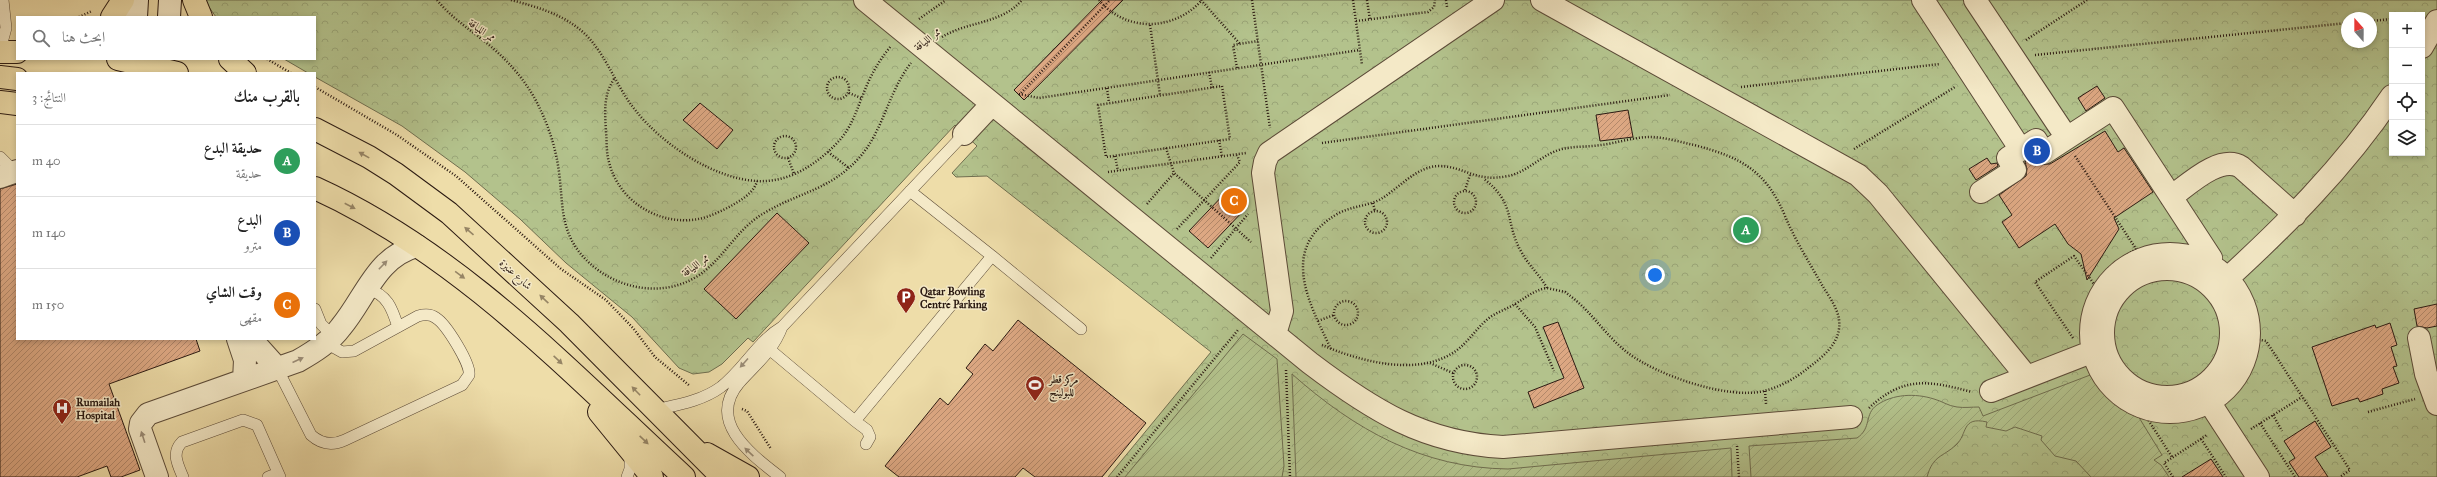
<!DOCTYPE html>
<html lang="ar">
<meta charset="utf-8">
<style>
:root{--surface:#fff;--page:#f6f6f6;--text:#222;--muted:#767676;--line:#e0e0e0;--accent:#8f2418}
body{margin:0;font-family:"IM FELL Great Primer",Amiri,serif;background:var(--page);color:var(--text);direction:rtl}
.controls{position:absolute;right:12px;top:12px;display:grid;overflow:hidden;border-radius:0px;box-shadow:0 2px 6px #0003}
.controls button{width:36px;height:36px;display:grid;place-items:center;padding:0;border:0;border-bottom:1px solid var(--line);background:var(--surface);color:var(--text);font:20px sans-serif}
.compass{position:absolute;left:2341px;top:12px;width:36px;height:36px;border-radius:50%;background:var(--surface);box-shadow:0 2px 6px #0003;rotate:339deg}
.you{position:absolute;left:1655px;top:275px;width:14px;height:14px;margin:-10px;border:3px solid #fff;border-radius:50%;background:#1a73e8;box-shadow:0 0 0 6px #1a73e833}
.badge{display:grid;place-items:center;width:26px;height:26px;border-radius:50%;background:var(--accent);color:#fff;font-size:13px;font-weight:700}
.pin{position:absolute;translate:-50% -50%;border:2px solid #fff;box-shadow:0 1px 4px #0006}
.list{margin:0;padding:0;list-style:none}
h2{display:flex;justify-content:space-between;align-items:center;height:52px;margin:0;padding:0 16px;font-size:17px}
h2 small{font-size:13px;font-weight:400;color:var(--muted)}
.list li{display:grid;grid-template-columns:26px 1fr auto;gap:12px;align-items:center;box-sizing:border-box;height:72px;padding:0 16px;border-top:1px solid var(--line)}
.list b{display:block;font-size:15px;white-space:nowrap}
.list p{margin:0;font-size:13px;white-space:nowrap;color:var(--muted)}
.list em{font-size:13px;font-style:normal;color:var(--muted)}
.icon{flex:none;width:22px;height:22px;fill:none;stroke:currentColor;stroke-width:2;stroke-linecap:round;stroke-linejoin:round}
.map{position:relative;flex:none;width:2437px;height:477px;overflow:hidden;direction:ltr}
.search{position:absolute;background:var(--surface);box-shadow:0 2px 6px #0003;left:16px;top:16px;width:300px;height:44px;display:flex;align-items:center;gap:10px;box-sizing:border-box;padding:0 14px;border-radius:0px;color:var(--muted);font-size:15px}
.panel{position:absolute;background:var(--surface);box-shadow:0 2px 6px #0003;left:16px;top:72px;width:300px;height:268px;border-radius:0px;direction:rtl}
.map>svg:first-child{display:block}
</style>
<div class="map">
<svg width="2437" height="477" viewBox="0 0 2437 477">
<defs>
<pattern id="park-crowns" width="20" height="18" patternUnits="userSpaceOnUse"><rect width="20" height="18" fill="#b3c28c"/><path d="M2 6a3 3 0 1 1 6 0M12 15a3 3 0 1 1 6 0" fill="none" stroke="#9aa678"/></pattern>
<pattern id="garden-furrows" width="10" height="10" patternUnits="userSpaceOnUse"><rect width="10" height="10" fill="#b3c28c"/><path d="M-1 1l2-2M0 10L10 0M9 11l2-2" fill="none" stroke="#9aa678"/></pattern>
<pattern id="building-hatch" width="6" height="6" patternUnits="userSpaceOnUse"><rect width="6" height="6" fill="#dda883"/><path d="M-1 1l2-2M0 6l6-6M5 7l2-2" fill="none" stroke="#b3886a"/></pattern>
</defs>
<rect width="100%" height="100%" fill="#eedda9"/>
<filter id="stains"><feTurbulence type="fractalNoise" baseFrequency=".005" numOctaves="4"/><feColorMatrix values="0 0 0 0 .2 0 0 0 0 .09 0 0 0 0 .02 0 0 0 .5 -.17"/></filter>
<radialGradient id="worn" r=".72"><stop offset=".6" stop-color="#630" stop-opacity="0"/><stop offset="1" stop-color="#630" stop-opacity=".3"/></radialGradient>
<path fill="url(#park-crowns)" stroke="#6f6e4f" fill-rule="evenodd" d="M204,0H2437V477H1108L1211,352L987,176L956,177L952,173L977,146L955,125L753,342L748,338L722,364L709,372L693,374L679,368L632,317L566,263L520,219L465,172L402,126L315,77V73H308L284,59H315V17H216ZM2392,15H2422V153H2392ZM2347,18H2371V42H2347Z"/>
<path fill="url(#garden-furrows)" stroke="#6f6e4f" d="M1243,334L1277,359L1284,466L1282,477H1125Z
M2098,372L2100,381L2106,390L2135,411L2162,455L2154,460L2161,465L2169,477H2091L2076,461L2055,456L2041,440L2042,436L2015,427L2006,431L1986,427L1987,422C1961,416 1968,434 1956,445C1943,457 1933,455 1927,477H1751L1749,446L1857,438C1872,428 1864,414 1877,405C1893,394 1915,393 1934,399C1942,401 1948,406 1957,407C1964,408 1972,407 1979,407L1983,416Z
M1292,374C1355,430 1423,468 1508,469L1731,448L1732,477H1296Z"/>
<path fill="url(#building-hatch)" stroke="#2b1a12" d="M1102,0H1123L1024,100L1014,90Z
M2097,86L2105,98L2086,111L2078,98Z
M700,103L733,130L717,149L683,120Z
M1628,110L1633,137L1600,141L1596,115Z
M2105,131L2118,152L2124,148L2153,192L2114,218L2119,229L2087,280L2081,254L2068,244L2055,224L2019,248L2002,222L2012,215L1999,195L2026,176L2027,169L2025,162L2030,158L2039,164H2050Z
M1987,158L1991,164L1997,163L1998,166L1976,180L1969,169Z
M17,184V339H196L200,351L109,384L140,470L121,477H111L107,466L77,477H0V189Z
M1228,190L1231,193L1234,190L1245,199L1243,205L1246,208L1208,248L1189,231Z
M777,213L809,243L736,319L704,289Z
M2437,304V326L2427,328L2417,326L2414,309Z
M1018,320L1146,423L1102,477H1035L1023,468L1015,477H899L885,466L940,398L948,405L973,374L966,368L985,344L993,351Z
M1558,322L1584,388L1534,408L1528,392L1564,378L1543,327Z
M2390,323L2397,345L2391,347L2397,366L2393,367L2399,383L2382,389L2383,394L2360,402L2358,398L2332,406L2312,347L2375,325L2376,328Z
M2315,421L2331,447L2315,457L2328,477H2299L2289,462L2295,458L2284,441Z
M2211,459L2223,477H2182Z"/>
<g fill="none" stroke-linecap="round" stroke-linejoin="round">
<g stroke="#5c4b38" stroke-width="12">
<path id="lane" d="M0,50L6,28L3,0
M0,157L15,172
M992,256L1081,329
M367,289C387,294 392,308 398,327
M315,309L321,324L333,336
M762,343L855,421L992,256L910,191
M277,368L311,435C321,444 332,446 345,440L462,385L469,375C471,364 446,324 436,318C431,314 425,314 418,316L354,351L342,352L326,343
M655,410C677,405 702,401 721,387C744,369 757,342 782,327L964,134
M855,421L867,430L870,437L866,444
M183,477C178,465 171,453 182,442L243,420L257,425L280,477
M268,477L278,473
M627,477L630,469V454
M780,477C752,455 706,422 739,383C756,364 773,351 782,327"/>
</g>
<g stroke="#5c4b38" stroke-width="24">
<path id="street" d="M865,0L1310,363C1372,410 1424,443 1503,447L1851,417
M1542,0L1858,175L1878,194L2027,377
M1923,0L2021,150
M1975,0L2067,138
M2422,47L2437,21
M964,134L992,104
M0,177L17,171
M1981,192L2015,170L2008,158L2036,140L2044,153L2113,108L2211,258L2207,263
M2171,197C2188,185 2220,154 2241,167L2295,215
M2091 333a79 79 0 1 1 158 0a79 79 0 1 1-158 0Z
M2103 333a64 64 0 1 1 128 0a64 64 0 1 1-128 0Z
M2217,288C2282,229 2343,169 2392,96
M1275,334L1282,311L1263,173L1265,162L1269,153L1493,0
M2419,338L2426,374L2437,404
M238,339L245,360L244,380
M251,339L277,368
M1991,391L2104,347
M2202,391L2258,477
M157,477L140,429L141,423L148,414L298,361C314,352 330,342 341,327C366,297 376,257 417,246"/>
</g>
<g stroke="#2b1a12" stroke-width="24">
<path id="secondary" d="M136,17L137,0
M169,17L170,0"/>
</g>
<g stroke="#2b1a12" stroke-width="24">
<path id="primary" d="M194,0L201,17
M112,17L123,0
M0,52H17
M118,59L177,73
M230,59L245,73
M0,77L17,79
M0,102L17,104
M315,129L369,157L396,174L449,213L569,323L722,477
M315,188C460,254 569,371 684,477
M599,412L652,477
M707,454L748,477"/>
</g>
<path stroke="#2b1a12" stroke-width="2.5" stroke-dasharray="1 2" stroke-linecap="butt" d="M437,0C454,21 476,33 496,51C514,67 531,88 541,111C550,130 556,150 559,172C563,202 560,228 580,253C611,291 669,302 707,269C729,250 740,226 766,212C800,192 830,190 859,158C884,130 888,92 911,63
M511,0C537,7 563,14 584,33C607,55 616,87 636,111C662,144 714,179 757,181C788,183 816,165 837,143C853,127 858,105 867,85C873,71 881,58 891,46
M1099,0C1126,33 1175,31 1202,0
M1201,0L1240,44
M1252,0L1270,128
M1353,0L1362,65
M1367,0L1370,20
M1446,0L1447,7
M79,17L92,11
M919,19L946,0
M1356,21L1428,12L1434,7L1435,0
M2371,21L2392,19
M1150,25L1160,95
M942,37C968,21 1002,24 1022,0
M2026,40L2087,0
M2035,55L2347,23
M267,59L291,73
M1237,68L1233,45L1258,41
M1209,72L1212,88
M827 88a11 11 0 1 1 22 0a11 11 0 1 1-22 0Z
M614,79C603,96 605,112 606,132C607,142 606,152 609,162C618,199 654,223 691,220C706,219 719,212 731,206C741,200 754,193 757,181
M1222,86L1230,139L1106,157L1098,105Z
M315,87L397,135L456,176L561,269L606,300L633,328L655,357L690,386
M1741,87L1940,64
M1107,88L1109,103
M849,93L861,98
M1019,94L1039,98L1360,50
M1019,95L1110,0
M774 147a11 11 0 1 1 22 0a11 11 0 1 1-22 0Z
M1219,140L1222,157
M1322,143L1670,95
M1166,148L1174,173L1251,242
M1854,149L1955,87
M828,152L849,168
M1115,156L1118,171
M2075,156L2136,249L2109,268L2095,285
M788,158L794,174
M1108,172L1246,153
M1465,190L1470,175
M1454 202a11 11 0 1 1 22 0a11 11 0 1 1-22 0Z
M1373,203L1375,211
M1147,204L1174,173
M1365 222a11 11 0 1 1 22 0a11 11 0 1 1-22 0Z
M1177,229L1240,162L1237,155
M1211,258L1248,214
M1334 313a12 12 0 1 1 24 0a12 12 0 1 1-24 0Z
M1515,304L1535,327L1554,371
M1318,321L1334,315
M2073,338L2035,282L2074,256L2101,294
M2250,338L2266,341L2350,470L2340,477
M1322,345C1359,361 1414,376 1451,354C1467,345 1475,329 1489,318C1497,312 1507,309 1515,304C1527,297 1534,290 1547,288C1540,275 1529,266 1522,253C1504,223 1517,204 1484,179
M1331,349C1308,301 1278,247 1339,213C1353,206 1368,206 1381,199C1399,188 1416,167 1438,166C1465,166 1475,183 1508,176C1528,172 1542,154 1562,149C1575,146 1588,147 1601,145C1617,143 1634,137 1650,137C1664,137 1680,142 1694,145C1740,157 1766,170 1785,216C1795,240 1809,262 1822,285C1828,295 1837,307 1839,319C1842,342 1824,356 1808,368C1796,378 1780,387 1764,391C1728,400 1657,375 1628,353C1607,337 1593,314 1573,298L1565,292L1547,288
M1430,363L1453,373
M1453 377a12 12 0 1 1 24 0a12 12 0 1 1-24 0Z
M1286,370L1290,477
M1765,391L1766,404
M1869,408C1904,375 1930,381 1972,392
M742,409L747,411L771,449
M2145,409L2147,418L2172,457
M2368,412L2415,399
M2273,415L2282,431
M2260,423L2295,477
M2251,429L2302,397
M2201,439L2226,477
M1737,446L1739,477
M1117,477L1238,330
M2173,477L2164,463L2207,435"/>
<use href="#lane" stroke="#f4e9c7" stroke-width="11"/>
<use href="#street" stroke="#f4e9c7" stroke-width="22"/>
<use href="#secondary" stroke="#f4e9c7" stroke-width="22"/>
<use href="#primary" stroke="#eedda9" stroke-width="22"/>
</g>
<defs><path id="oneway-solid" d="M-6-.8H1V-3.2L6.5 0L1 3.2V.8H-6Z"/></defs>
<g fill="#968565">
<use href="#oneway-solid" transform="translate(364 155) rotate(-151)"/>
<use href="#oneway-solid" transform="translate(350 206) rotate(27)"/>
<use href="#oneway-solid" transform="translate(469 231) rotate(-139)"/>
<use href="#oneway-solid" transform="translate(460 275) rotate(36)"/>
<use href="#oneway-solid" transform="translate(544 299) rotate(-137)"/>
<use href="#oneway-solid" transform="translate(558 360) rotate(43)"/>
<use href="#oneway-solid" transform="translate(636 391) rotate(-134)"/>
<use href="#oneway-solid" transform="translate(644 440) rotate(43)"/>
</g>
<g fill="#9a8c76">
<use href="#oneway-solid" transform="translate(383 265) rotate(-46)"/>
<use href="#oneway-solid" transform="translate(298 360) rotate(-24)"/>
<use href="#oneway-solid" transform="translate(744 363) rotate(132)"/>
<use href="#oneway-solid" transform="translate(143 437) rotate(-108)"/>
<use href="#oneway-solid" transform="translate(749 452) rotate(-137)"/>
</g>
<defs>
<g id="parking-pin" transform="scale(1)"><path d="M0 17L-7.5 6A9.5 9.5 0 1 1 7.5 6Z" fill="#8f2418" stroke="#f4e9c7"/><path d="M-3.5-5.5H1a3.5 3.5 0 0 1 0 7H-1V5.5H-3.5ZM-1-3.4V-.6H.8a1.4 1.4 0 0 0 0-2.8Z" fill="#fff"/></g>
<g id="stadium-pin" transform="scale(1)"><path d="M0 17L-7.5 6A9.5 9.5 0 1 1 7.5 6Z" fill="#8f2418" stroke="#f4e9c7"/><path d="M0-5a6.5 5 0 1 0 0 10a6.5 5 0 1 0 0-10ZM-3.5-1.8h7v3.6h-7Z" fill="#fff"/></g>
<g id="hospital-pin" transform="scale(1)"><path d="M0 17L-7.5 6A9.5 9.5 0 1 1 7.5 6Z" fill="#8f2418" stroke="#f4e9c7"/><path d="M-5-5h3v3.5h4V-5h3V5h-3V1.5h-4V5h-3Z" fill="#fff"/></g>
</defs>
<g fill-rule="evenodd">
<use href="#parking-pin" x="906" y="297"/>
<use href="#stadium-pin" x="1035" y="385"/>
<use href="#hospital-pin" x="62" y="408"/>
</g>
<g text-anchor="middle" stroke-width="3" stroke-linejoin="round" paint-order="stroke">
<g font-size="11" fill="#2b1a12" stroke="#f4e9c7">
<text transform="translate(482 30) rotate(36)" y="4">ممر اللياقة</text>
<text transform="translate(927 39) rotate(-38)" y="4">ممر اللياقة</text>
<text transform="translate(695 265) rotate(-35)" y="4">ممر اللياقة</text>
<text transform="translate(516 274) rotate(42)" y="4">شارع عنيزة</text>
</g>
<g font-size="11" font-weight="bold" fill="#2b1a12" stroke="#f4e9c7" text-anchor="start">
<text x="920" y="295">Qatar Bowling<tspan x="920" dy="13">Centre Parking</tspan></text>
<text x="1049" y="383">مركز قطر<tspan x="1049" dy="13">للبولينج</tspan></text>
<text x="76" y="406">Rumailah<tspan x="76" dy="13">Hospital</tspan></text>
</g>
</g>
<rect width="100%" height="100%" filter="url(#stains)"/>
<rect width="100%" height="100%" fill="url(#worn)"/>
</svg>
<div class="controls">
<button>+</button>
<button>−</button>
<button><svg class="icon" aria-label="locate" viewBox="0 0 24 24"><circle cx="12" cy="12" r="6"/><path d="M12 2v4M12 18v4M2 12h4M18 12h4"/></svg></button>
<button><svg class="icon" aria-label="layers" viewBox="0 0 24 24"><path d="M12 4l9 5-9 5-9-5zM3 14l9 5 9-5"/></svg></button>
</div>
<svg class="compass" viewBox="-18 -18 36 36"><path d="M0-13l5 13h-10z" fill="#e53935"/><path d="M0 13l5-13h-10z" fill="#767676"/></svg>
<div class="you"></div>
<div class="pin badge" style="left:1746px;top:230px;background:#2e9e5b">A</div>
<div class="pin badge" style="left:2037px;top:151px;background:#1a4fb4">B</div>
<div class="pin badge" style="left:1234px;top:201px;background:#e8710a">C</div>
<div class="search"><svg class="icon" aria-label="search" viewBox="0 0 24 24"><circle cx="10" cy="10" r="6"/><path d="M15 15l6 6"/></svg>ابحث هنا</div>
<section class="panel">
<h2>بالقرب منك<small>النتائج: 3</small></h2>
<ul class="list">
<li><span class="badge" style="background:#2e9e5b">A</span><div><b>حديقة البدع</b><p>حديقة</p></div><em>40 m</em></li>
<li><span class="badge" style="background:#1a4fb4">B</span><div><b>البدع</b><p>مترو</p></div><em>140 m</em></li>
<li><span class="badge" style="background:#e8710a">C</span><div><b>وقت الشاي</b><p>مقهى</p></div><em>150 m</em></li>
</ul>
</section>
</div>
